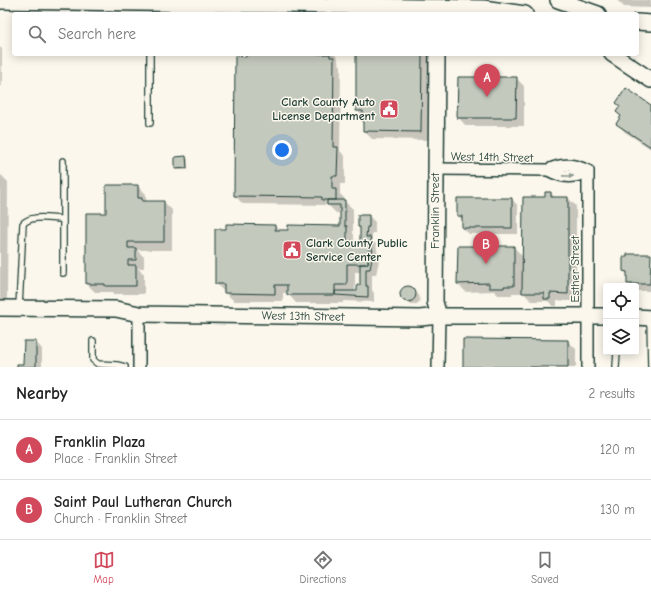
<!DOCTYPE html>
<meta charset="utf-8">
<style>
:root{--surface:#fff;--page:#f6f6f6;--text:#222;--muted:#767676;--line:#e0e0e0;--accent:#d1495b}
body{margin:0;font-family:"Comic Neue",sans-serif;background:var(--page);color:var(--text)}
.controls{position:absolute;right:12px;bottom:12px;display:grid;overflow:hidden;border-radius:4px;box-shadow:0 2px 10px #0003}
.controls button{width:36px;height:36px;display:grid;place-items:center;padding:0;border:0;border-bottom:1px solid var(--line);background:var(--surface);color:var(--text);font:20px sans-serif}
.you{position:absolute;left:282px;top:150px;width:14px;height:14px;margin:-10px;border:3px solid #fff;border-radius:50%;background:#1a73e8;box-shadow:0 0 0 6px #1a73e833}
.badge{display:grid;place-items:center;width:26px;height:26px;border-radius:50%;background:var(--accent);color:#fff;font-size:13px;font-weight:700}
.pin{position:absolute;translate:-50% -33px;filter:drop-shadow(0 1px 2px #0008)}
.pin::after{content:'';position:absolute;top:21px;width:14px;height:12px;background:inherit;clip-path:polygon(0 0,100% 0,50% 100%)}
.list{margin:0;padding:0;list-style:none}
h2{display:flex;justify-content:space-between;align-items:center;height:52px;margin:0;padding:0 16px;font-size:17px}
h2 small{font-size:13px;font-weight:400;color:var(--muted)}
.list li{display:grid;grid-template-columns:26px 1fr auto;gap:12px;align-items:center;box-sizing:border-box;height:60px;padding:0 16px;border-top:1px solid var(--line)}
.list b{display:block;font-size:15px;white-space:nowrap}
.list p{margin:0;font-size:13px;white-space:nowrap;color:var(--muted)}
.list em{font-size:13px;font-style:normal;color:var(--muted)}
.icon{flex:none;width:22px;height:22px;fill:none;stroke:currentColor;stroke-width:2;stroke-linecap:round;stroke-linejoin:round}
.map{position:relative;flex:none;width:651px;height:367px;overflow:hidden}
.search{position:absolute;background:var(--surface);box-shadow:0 2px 10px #0003;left:12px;right:12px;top:12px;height:44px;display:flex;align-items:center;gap:10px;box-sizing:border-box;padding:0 14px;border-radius:4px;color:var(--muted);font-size:15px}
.sheet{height:172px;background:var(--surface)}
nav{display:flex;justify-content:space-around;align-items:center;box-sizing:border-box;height:56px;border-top:1px solid var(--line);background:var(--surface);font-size:11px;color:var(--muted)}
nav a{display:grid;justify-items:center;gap:2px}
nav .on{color:var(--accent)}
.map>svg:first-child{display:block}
</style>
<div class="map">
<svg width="651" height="367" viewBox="0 0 651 367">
<rect width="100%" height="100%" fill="#fbf7ec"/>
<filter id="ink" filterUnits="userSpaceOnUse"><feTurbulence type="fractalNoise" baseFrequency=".025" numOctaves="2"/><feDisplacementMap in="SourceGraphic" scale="8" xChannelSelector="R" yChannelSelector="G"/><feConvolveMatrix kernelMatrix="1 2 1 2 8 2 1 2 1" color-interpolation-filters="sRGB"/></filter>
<g filter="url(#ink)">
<path fill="#0003" fill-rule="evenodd" d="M617,0H651V8L624,7Z
M0,47L2,49V86H0Z
M247,54H334L338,58V62L341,66L340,151L345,156V184H340V194L344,198V201L353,209V233L354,235V243H363L361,241V229L359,226V216H369L375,222V233H372V241L376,244L379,260L376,275H372V290L374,293V302L343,301V303H296L288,294V293H283V301H234L216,284L275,226L280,231L341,227V213H336L328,205L243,204L235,196ZM355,272H361V286L358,292H355Z
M357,54H429L428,140L372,139L364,131V118L357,110Z
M516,78L524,86V126H466L458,117Z
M617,103L651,106V149L625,132L617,124L622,117L617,112L621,107Z
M186,157L188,159V170H178L176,168Z
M0,174L8,182L7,299H0Z
M138,186L146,194V202H164L172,210V250H137L144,257V268H138L144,274V294H114L113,292H95L87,284L107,214Z
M551,193L555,198H568L576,206V301H557V306H553L548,301H531L522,291V293H512V295H498L494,291L466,292L458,284L514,247L523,257L546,198Z
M512,199L518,206V234H469L463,228V220L458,216Z
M651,255V291H636V286H631L628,283V275L624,271Z
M406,288H411L419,296L420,301L416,305H411L402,297V292Z
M568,341L576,349V367H464Z
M24,342H36L42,349V367H18L24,365Z"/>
<path fill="#c4c9be" stroke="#1f3d34" d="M246,54H330V57H334L333,147H338L337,176H332V189H336V200H322V197L234,196L235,56L246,57Z
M356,54H422L421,132L363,131V111H356Z
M458,77H517L516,118H457Z
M626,88L651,105V147L616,124L621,116L616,112L620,106L616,103Z
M186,156L187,168L175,169V157Z
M106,185H138V198H142V201H164V242H128V248H136V260H128V265H136V286H105V284H86V213H106Z
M545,192H551V197H568V294L550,293V299H544V293H522L523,197H545Z
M457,198H512V228H462V216H457Z
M327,200H345V226H347V241L368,242L369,247L368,264H347V285H335V295H287V285H275V294L224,293V284H215V229H226V224L275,225V230H288V225L340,226V205H327Z
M358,215H369V227H367L366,237H370L373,253L370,269H366V286H368V297L335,295V291H357V285H360V264H368L369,247L368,242L360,241V227H358Z
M458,246H514V286H504V288H489V283L457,284Z
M627,254H651L650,284H627V272L623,271V257H627Z
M400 294a8 8 0 1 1 16 0a8 8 0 1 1-16 0Z
M463,339L568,340V367H463Z
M24,341H36V367H17V364H23Z"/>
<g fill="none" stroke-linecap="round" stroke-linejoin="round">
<g stroke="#1f3d34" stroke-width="8">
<path id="lane" d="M150,55V123
M63,219V161
M19,308L23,224C31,214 52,219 63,219V273
M650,318L651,367
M93,341V360L98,364L117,365L125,367
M616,367L617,352"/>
</g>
<g stroke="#1f3d34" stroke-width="14">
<path id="street" d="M436,169L548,170C563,163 574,164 588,171
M548,170C563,178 574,179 588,171
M139,367V314
M438,367L439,316
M588,367V171"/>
</g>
<g stroke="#1f3d34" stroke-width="18">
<path id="secondary" d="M558,0L598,14
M0,1L483,8L525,14
M637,22L651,23
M437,54L435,302L439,316
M612,54L651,80
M0,308L116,309L139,314L420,318L439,316H606
M636,317L651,318"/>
</g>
<use href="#lane" stroke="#fbf7ec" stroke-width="5.5"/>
<use href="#street" stroke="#fbf7ec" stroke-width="11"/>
<use href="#secondary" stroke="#fbf7ec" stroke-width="15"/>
</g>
<defs><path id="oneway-solid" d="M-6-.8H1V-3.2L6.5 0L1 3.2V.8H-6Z"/></defs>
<use fill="#8d9a90" href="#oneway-solid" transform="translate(568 176) rotate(1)"/>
</g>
<defs>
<g id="civic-square" transform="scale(1)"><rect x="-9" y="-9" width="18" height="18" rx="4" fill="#d1495b" stroke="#fbf7ec"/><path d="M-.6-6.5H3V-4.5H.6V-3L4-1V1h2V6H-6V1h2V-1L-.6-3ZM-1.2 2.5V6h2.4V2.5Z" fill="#fff"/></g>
</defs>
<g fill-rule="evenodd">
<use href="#civic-square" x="389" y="109"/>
<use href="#civic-square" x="292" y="250"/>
</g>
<g text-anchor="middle" stroke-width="3" stroke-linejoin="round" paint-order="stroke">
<g font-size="12" font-weight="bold" fill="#1f3d34" stroke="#fbf7ec" text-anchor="end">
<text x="375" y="106">Clark County Auto<tspan x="375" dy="14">License Department</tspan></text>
<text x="306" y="247" text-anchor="start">Clark County Public<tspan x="306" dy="14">Service Center</tspan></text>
</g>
<g font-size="12" fill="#1f3d34" stroke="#fbf7ec">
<text transform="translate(492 157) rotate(1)" y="4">West 14th Street</text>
<text transform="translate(435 211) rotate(-90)" y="4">Franklin Street</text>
<text transform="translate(575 269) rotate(-90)" y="4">Esther Street</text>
<text transform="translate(303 316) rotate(1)" y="4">West 13th Street</text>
</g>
</g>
</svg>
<div class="controls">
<button><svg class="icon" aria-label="locate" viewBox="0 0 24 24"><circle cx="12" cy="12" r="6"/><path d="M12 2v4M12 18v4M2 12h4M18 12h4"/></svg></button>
<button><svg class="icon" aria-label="layers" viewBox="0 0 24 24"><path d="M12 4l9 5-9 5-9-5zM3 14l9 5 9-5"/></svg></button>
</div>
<div class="you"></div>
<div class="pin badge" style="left:487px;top:97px">A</div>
<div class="pin badge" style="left:486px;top:264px">B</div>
<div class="search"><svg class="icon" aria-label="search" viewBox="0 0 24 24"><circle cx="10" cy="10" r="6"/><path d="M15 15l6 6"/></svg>Search here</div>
</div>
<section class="sheet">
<h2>Nearby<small>2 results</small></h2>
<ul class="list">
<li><span class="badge">A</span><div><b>Franklin Plaza</b><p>Place · Franklin Street</p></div><em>120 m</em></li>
<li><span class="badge">B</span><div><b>Saint Paul Lutheran Church</b><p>Church · Franklin Street</p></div><em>130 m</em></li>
</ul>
</section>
<nav>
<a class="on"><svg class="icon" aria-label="map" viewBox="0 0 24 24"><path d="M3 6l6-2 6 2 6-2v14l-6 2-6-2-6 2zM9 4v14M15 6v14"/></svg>Map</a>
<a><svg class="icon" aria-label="directions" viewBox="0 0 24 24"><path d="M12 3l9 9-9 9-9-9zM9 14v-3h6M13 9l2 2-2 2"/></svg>Directions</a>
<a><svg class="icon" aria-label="saved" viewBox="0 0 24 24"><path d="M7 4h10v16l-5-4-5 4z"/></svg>Saved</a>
</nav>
